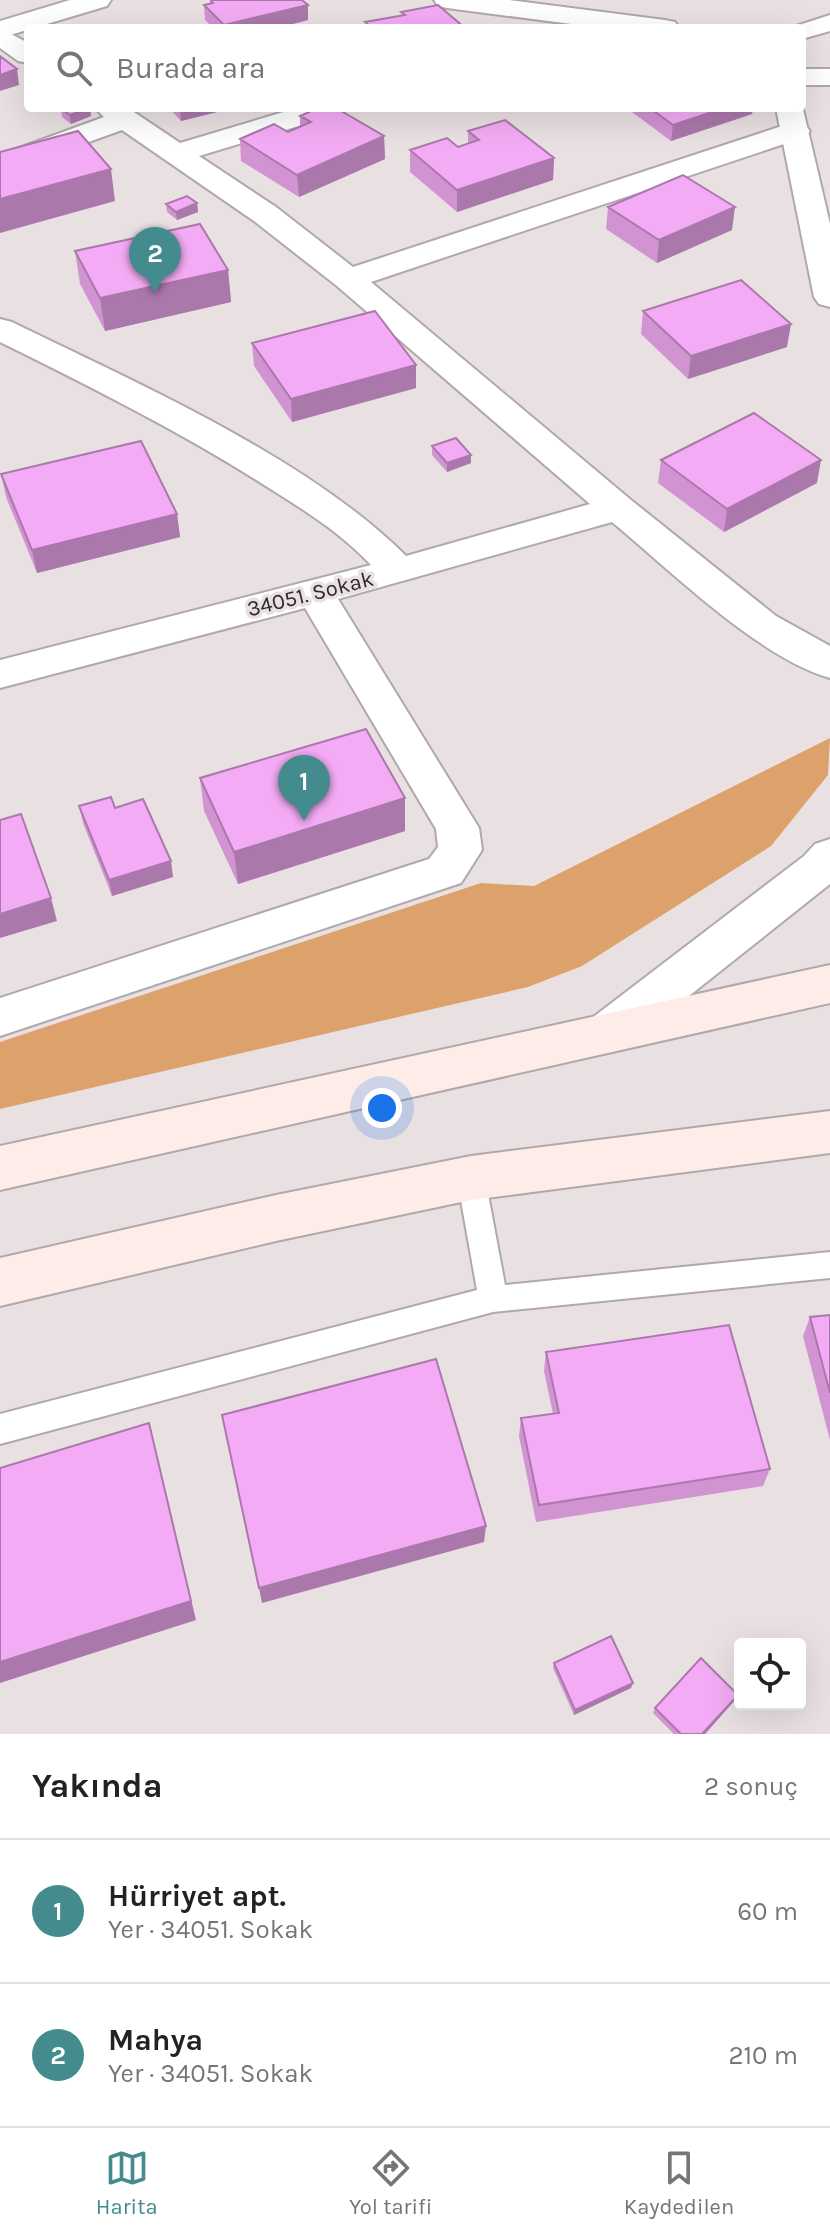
<!DOCTYPE html>
<html lang="tr">
<meta charset="utf-8">
<style>
:root{--surface:#fff;--page:#f2f2f2;--text:#222;--muted:#767676;--line:#e0e0e0;--accent:#438b8c}
body{margin:0;font-family:Karla,sans-serif;background:var(--page);color:var(--text)}
.controls{position:absolute;right:24px;bottom:24px;display:grid;overflow:hidden;border-radius:8px;box-shadow:0 8px 32px #0002}
.controls button{width:72px;height:72px;display:grid;place-items:center;padding:0;border:0;border-bottom:2px solid var(--line);background:var(--surface);color:var(--text);font:40px sans-serif}
.you{position:absolute;left:382px;top:1108px;width:28px;height:28px;margin:-20px;border:6px solid #fff;border-radius:50%;background:#1a73e8;box-shadow:0 0 0 12px #1a73e833}
.badge{display:grid;place-items:center;width:52px;height:52px;border-radius:50%;background:var(--accent);color:#fff;font-size:26px;font-weight:700}
.pin{position:absolute;translate:-50% -66px;filter:drop-shadow(0 2px 4px #0008)}
.pin::after{content:'';position:absolute;top:42px;width:28px;height:24px;background:inherit;clip-path:polygon(0 0,100% 0,50% 100%)}
.list{margin:0;padding:0;list-style:none}
h2{display:flex;justify-content:space-between;align-items:center;height:104px;margin:0;padding:0 32px;font-size:34px}
h2 small{font-size:26px;font-weight:400;color:var(--muted)}
.list li{display:grid;grid-template-columns:52px 1fr auto;gap:24px;align-items:center;box-sizing:border-box;height:144px;padding:0 32px;border-top:2px solid var(--line)}
.list b{display:block;font-size:30px;white-space:nowrap}
.list p{margin:0;font-size:26px;white-space:nowrap;color:var(--muted)}
.list em{font-size:26px;font-style:normal;color:var(--muted)}
.icon{flex:none;width:44px;height:44px;fill:none;stroke:currentColor;stroke-width:2;stroke-linecap:round;stroke-linejoin:round}
.map{position:relative;flex:none;width:830px;height:1734px;overflow:hidden}
.search{position:absolute;background:var(--surface);box-shadow:0 8px 32px #0002;left:24px;right:24px;top:24px;height:88px;display:flex;align-items:center;gap:20px;box-sizing:border-box;padding:0 28px;border-radius:8px;color:var(--muted);font-size:30px}
.sheet{height:392px;background:var(--surface)}
nav{display:flex;justify-content:space-around;align-items:center;box-sizing:border-box;height:112px;border-top:2px solid var(--line);background:var(--surface);font-size:22px;color:var(--muted)}
nav a{display:grid;justify-items:center;gap:4px}
nav .on{color:var(--accent)}
.map>svg:first-child{display:block}
</style>
<div class="map">
<svg width="830" height="1734" viewBox="0 0 830 1734">
<rect width="100%" height="100%" fill="#e9e0e2"/>
<path fill="#dda26b" d="M830,738L828,775L771,846L582,966L528,987L0,1109V1042L481,883L534,886Z"/>
<g fill="none" stroke-linecap="round" stroke-linejoin="round">
<g stroke="#b0a8aa" stroke-width="4">
<path id="service" d="M471,1166L481,1170L485,1178L505,1285L830,1252V1278L493,1312L0,1444V1414L477,1290L457,1178L461,1170Z"/>
</g>
<g stroke="#b0a8aa" stroke-width="4">
<path id="minor" d="M0,28L28,43V63L18,61L0,48Z
M95,108H128L180,143L297,108H342L338,114L199,156L276,207L353,267L785,125L795,122L805,125L810,131L805,137L371,282L631,500L776,616L830,646V678C759,658 670,570 612,522L338,599L479,828L482,850L461,883L0,1036V998L429,859L438,847L436,829L305,608L0,688V660L371,565C342,534 306,511 269,488C183,433 91,387 0,342V319L12,322C138,384 307,457 406,556L590,504L337,286L254,221L122,130L0,174V155L104,117Z
M830,839V884L626,1046L609,1051L592,1046L585,1032L592,1018L804,856L815,844Z"/>
</g>
<g stroke="#b0a8aa" stroke-width="4">
<path id="tertiary" d="M70,0H111L107,6L0,38V21Z
M434,0H509L665,20L675,22L679,28H602L447,8L438,6Z
M830,15V31L802,39V28H790Z
M802,69H830V85H802Z
M802,105L830,224V307L819,304L814,297L776,108H802Z"/>
</g>
<g stroke="#b0a8aa" stroke-width="4">
<path id="secondary" d="M830,965V1003L0,1190V1146Z
M830,1111V1153L471,1200L276,1241L0,1306V1258L276,1195L471,1156Z"/>
</g>
<use href="#service" fill="#fff" fill-rule="evenodd"/>
<use href="#minor" fill="#fff" fill-rule="evenodd"/>
<use href="#tertiary" fill="#fff" fill-rule="evenodd"/>
<use href="#secondary" fill="#fdece8" fill-rule="evenodd"/>
</g>
<path fill="#d293d3" d="M210,0L308,20L277,28H213L205,20L204,5L210,3Z
M61,108H90L91,116L71,124L62,117Z
M169,108H233L181,121Z
M633,108H753L752,114L671,141L632,112Z
M300,116L384,136L385,159L299,197L241,161L240,139L288,132L300,127Z
M468,131L554,158L553,180L457,212L410,172V150L458,147L468,144Z
M197,203L198,212L177,220L167,212L166,204Z
M608,207L732,230L657,263L606,229Z
M75,251L228,270L231,302L105,331L80,284Z
M643,311L787,347L688,379L641,334Z
M252,343L416,388L292,422L254,366Z
M432,446L471,455V463L447,472L432,455Z
M661,460L817,483L724,532L658,483Z
M1,474L177,514L180,537L37,573L6,497Z
M200,778L405,831L238,884L204,811Z
M79,806L115,808L173,877L112,896L83,823Z
M830,1315V1440L803,1336L810,1317Z
M546,1352L770,1469L763,1486L536,1522L519,1436L521,1418L553,1414L544,1371Z
M554,1663L631,1688L574,1715L553,1668Z
M738,1695L735,1700L705,1734H674L653,1713L655,1708Z"/>
<path fill="#ab78ac" d="M308,5V20L277,28H224V25Z
M17,69L19,85L0,91V75Z
M90,108L91,116L71,124L70,115Z
M180,108H233L181,121Z
M724,108H753L752,114L671,141L673,125Z
M384,136L385,159L299,197L297,175Z
M554,158L553,180L457,212V190Z
M111,169L115,201L0,233V199Z
M197,203L198,212L177,220L176,212Z
M735,207L732,230L657,263L659,240Z
M228,270L231,302L105,331L100,298Z
M791,324L787,347L688,379L691,356Z
M416,365V388L292,422L291,399Z
M471,455V463L447,472V463Z
M821,460L817,483L724,532L727,509Z
M177,514L180,537L37,573L32,550Z
M405,798V831L238,884L234,852Z
M171,861L173,877L112,896L109,880Z
M51,898L57,921L0,938V914Z
M149,1423L196,1620L0,1683V1662Z
M486,1526L484,1542L262,1603L259,1588Z
M633,1683L631,1688L574,1715L575,1710Z
M738,1695L735,1700L705,1734H702Z"/>
<path fill="#f4abf5" stroke="#ab78ac" stroke-width="2" d="M211,0H302L308,5L224,25L204,5L213,3Z
M438,5L465,28H360L369,26L365,22L405,15L401,12Z
M0,56L17,69L0,75Z
M61,108H89L70,115Z
M318,108H336L384,136L297,175L240,139L274,124L288,132L311,122L300,116Z
M650,108H724L673,125Z
M505,120L554,158L457,190L410,150L447,138L458,147L479,140L468,131Z
M78,131L111,169L0,199V152Z
M683,175L735,207L659,240L608,207Z
M187,196L197,203L176,212L166,204Z
M200,224L228,270L100,298L75,251Z
M741,280L791,324L691,356L643,311Z
M375,311L416,365L291,399L252,343Z
M754,413L821,460L727,509L661,460Z
M456,438L471,455L447,463L432,446Z
M141,441L177,514L32,550L1,474Z
M366,729L405,798L234,852L200,778Z
M111,797L115,808L143,799L171,861L109,880L79,806Z
M21,814L51,898L0,914V820Z
M830,1315V1393L810,1317Z
M729,1325L770,1469L539,1505L521,1418L559,1413L546,1352Z
M436,1359L486,1526L259,1588L222,1415Z
M149,1423L191,1601L0,1662V1468Z
M611,1636L633,1683L575,1710L554,1663Z
M701,1658L738,1695L702,1734H681L655,1708Z"/>
<g text-anchor="middle" stroke-width="7" stroke-linejoin="round" paint-order="stroke">
<g font-size="22" fill="#2e2a2b" stroke="#e9e0e2">
<text transform="translate(310 593) rotate(-14)" y="8">34051. Sokak</text>
</g>
</g>
</svg>
<div class="controls">
<button><svg class="icon" aria-label="locate" viewBox="0 0 24 24"><circle cx="12" cy="12" r="6"/><path d="M12 2v4M12 18v4M2 12h4M18 12h4"/></svg></button>
</div>
<div class="you"></div>
<div class="pin badge" style="left:304px;top:821px">1</div>
<div class="pin badge" style="left:155px;top:293px">2</div>
<div class="search"><svg class="icon" aria-label="search" viewBox="0 0 24 24"><circle cx="10" cy="10" r="6"/><path d="M15 15l6 6"/></svg>Burada ara</div>
</div>
<section class="sheet">
<h2>Yakında<small>2 sonuç</small></h2>
<ul class="list">
<li><span class="badge">1</span><div><b>Hürriyet apt.</b><p>Yer · 34051. Sokak</p></div><em>60 m</em></li>
<li><span class="badge">2</span><div><b>Mahya</b><p>Yer · 34051. Sokak</p></div><em>210 m</em></li>
</ul>
</section>
<nav>
<a class="on"><svg class="icon" aria-label="map" viewBox="0 0 24 24"><path d="M3 6l6-2 6 2 6-2v14l-6 2-6-2-6 2zM9 4v14M15 6v14"/></svg>Harita</a>
<a><svg class="icon" aria-label="directions" viewBox="0 0 24 24"><path d="M12 3l9 9-9 9-9-9zM9 14v-3h6M13 9l2 2-2 2"/></svg>Yol tarifi</a>
<a><svg class="icon" aria-label="saved" viewBox="0 0 24 24"><path d="M7 4h10v16l-5-4-5 4z"/></svg>Kaydedilen</a>
</nav>
